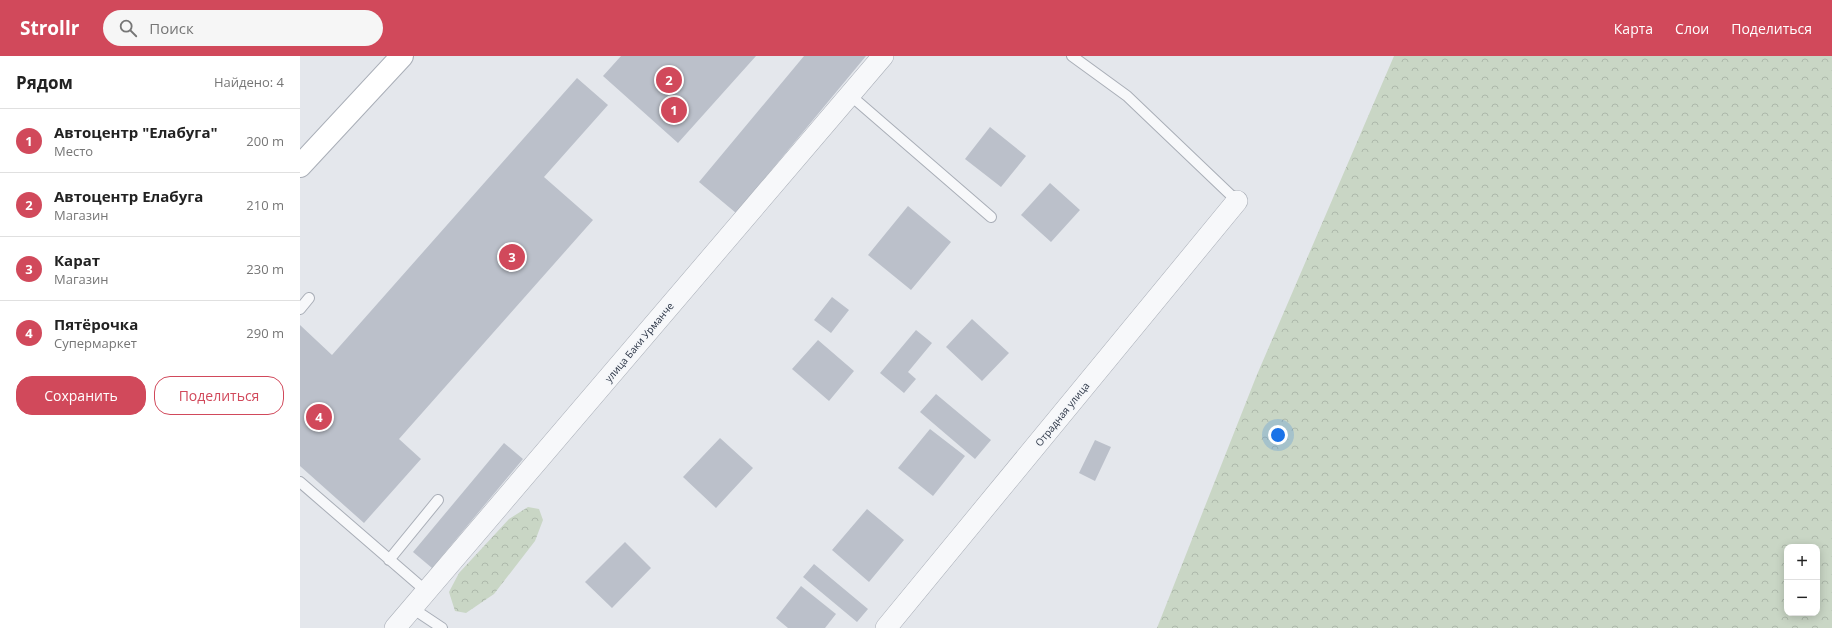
<!DOCTYPE html>
<html lang="ru">
<meta charset="utf-8">
<style>
:root{--surface:#fff;--page:#f6f6f6;--text:#222;--muted:#767676;--line:#e0e0e0;--accent:#d1495b}
body{margin:0;font-family:"Open Sans",sans-serif;background:var(--page);color:var(--text)}
.controls{position:absolute;right:12px;bottom:12px;display:grid;overflow:hidden;border-radius:8px;box-shadow:0 2px 10px #0003}
.controls button{width:36px;height:36px;display:grid;place-items:center;padding:0;border:0;border-bottom:1px solid var(--line);background:var(--surface);color:var(--text);font:20px sans-serif}
.you{position:absolute;left:978px;top:379px;width:14px;height:14px;margin:-10px;border:3px solid #fff;border-radius:50%;background:#1a73e8;box-shadow:0 0 0 6px #1a73e833}
.badge{display:grid;place-items:center;width:26px;height:26px;border-radius:50%;background:var(--accent);color:#fff;font-size:13px;font-weight:700}
.pin{position:absolute;translate:-50% -50%;border:2px solid #fff;box-shadow:0 1px 4px #0006}
.list{margin:0;padding:0;list-style:none}
h2{display:flex;justify-content:space-between;align-items:center;height:52px;margin:0;padding:0 16px;font-size:17px}
h2 small{font-size:13px;font-weight:400;color:var(--muted)}
.list li{display:grid;grid-template-columns:26px 1fr auto;gap:12px;align-items:center;box-sizing:border-box;height:64px;padding:0 16px;border-top:1px solid var(--line)}
.list b{display:block;font-size:15px;white-space:nowrap}
.list p{margin:0;font-size:13px;white-space:nowrap;color:var(--muted)}
.list em{font-size:13px;font-style:normal;color:var(--muted)}
.actions{display:flex;gap:8px;padding:12px 16px}
.actions a{flex:1;padding:9px 0;border:1px solid var(--accent);border-radius:16px;text-align:center;font-size:14px;color:var(--accent)}
.actions .main{background:var(--accent);color:#fff}
.icon{flex:none;width:22px;height:22px;fill:none;stroke:currentColor;stroke-width:2;stroke-linecap:round;stroke-linejoin:round}
.map{position:relative;flex:none;width:1532px;height:572px;overflow:hidden}
header{display:flex;align-items:center;gap:24px;box-sizing:border-box;height:56px;padding:0 20px;background:var(--accent);color:#fff}
header strong{font-size:19px}
nav{display:flex;gap:22px;margin-inline-start:auto;font-size:14px}
.search{width:280px;height:36px;background:var(--page);display:flex;align-items:center;gap:10px;box-sizing:border-box;padding:0 14px;border-radius:22px;color:var(--muted);font-size:15px}
main{display:flex}
aside{flex:1;background:var(--surface)}
.map>svg:first-child{display:block}
</style>
<header>
<strong>Strollr</strong>
<div class="search"><svg class="icon" aria-label="search" viewBox="0 0 24 24"><circle cx="10" cy="10" r="6"/><path d="M15 15l6 6"/></svg>Поиск</div>
<nav><a>Карта</a><a>Слои</a><a>Поделиться</a></nav>
</header>
<main>
<aside>
<h2>Рядом<small>Найдено: 4</small></h2>
<ul class="list">
<li><span class="badge">1</span><div><b>Автоцентр &quot;Елабуга&quot;</b><p>Место</p></div><em>200 m</em></li>
<li><span class="badge">2</span><div><b>Автоцентр Елабуга</b><p>Магазин</p></div><em>210 m</em></li>
<li><span class="badge">3</span><div><b>Карат</b><p>Магазин</p></div><em>230 m</em></li>
<li><span class="badge">4</span><div><b>Пятёрочка</b><p>Супермаркет</p></div><em>290 m</em></li>
</ul>
<div class="actions"><a class="main">Сохранить</a><a>Поделиться</a></div>
</aside>
<div class="map">
<svg width="1532" height="572" viewBox="0 0 1532 572">
<defs>
<pattern id="forest-crowns" width="20" height="18" patternUnits="userSpaceOnUse"><rect width="20" height="18" fill="#c9d6c5"/><path d="M2 6a3 3 0 1 1 6 0M12 15a3 3 0 1 1 6 0" fill="none" stroke="#adb8ab"/></pattern>
</defs>
<rect width="100%" height="100%" fill="#e4e7ec"/>
<path fill="url(#forest-crowns)" fill-rule="evenodd" d="M1094,0H1532V572H857L956,321ZM1487,491H1517V557H1487Z
M228,451L239,453L243,464L235,485L194,538L166,557L155,555L149,536L159,517L209,463Z"/>
<path fill="#bbc0ca" d="M321,0H456L378,87L303,20Z
M504,0H566L436,157L399,126Z
M277,22L308,49L244,121L293,164L99,383L121,403L64,467L0,410V269L32,299Z
M690,71L726,100L701,131L665,103Z
M750,127L780,154L751,186L721,159Z
M608,150L651,186L611,234L568,199Z
M532,241L549,254L531,277L514,264Z
M672,263L709,297L682,325L646,291Z
M616,274L632,287L608,316L616,323L604,337L580,317Z
M518,284L554,315L529,345L492,313Z
M636,338L691,384L675,403L620,356Z
M630,373L665,400L633,440L598,412Z
M420,382L453,412L416,452L383,421Z
M795,384L811,391L795,425L779,417Z
M204,387L223,403L132,512L113,496Z
M567,453L604,484L569,526L532,494Z
M325,486L351,512L312,552L285,526Z
M514,508L568,553L557,566L503,521Z
M501,530L536,558L525,572H488L476,562Z"/>
<g fill="none" stroke-linecap="round" stroke-linejoin="round">
<g stroke="#a9aeb7" stroke-width="12">
<path id="lane" d="M772,0L827,40L937,145
M550,39L691,161
M0,253L9,242
M0,426L126,535
M89,504L138,444
M112,552L142,572"/>
</g>
<g stroke="#a9aeb7" stroke-width="22">
<path id="street" d="M95,572L583,0
M586,572L937,145"/>
</g>
<g stroke="#a9aeb7" stroke-width="24">
<path id="secondary" d="M0,110L102,0"/>
</g>
<use href="#lane" stroke="#f7f8fa" stroke-width="10"/>
<use href="#street" stroke="#f7f8fa" stroke-width="21"/>
<use href="#secondary" stroke="#fff" stroke-width="22"/>
</g>
<g text-anchor="middle" stroke-width="3" stroke-linejoin="round" paint-order="stroke">
<g font-size="10" fill="#2b3445" stroke="#f4f6f9">
<text transform="translate(339 286) rotate(-50)" y="4">улица Баки Урманче</text>
<text transform="translate(762 358) rotate(-51)" y="4">Отрадная улица</text>
</g>
</g>
</svg>
<div class="controls">
<button>+</button>
<button>−</button>
</div>
<div class="you"></div>
<div class="pin badge" style="left:374px;top:54px">1</div>
<div class="pin badge" style="left:369px;top:24px">2</div>
<div class="pin badge" style="left:212px;top:201px">3</div>
<div class="pin badge" style="left:19px;top:361px">4</div>
</div>
</main>
